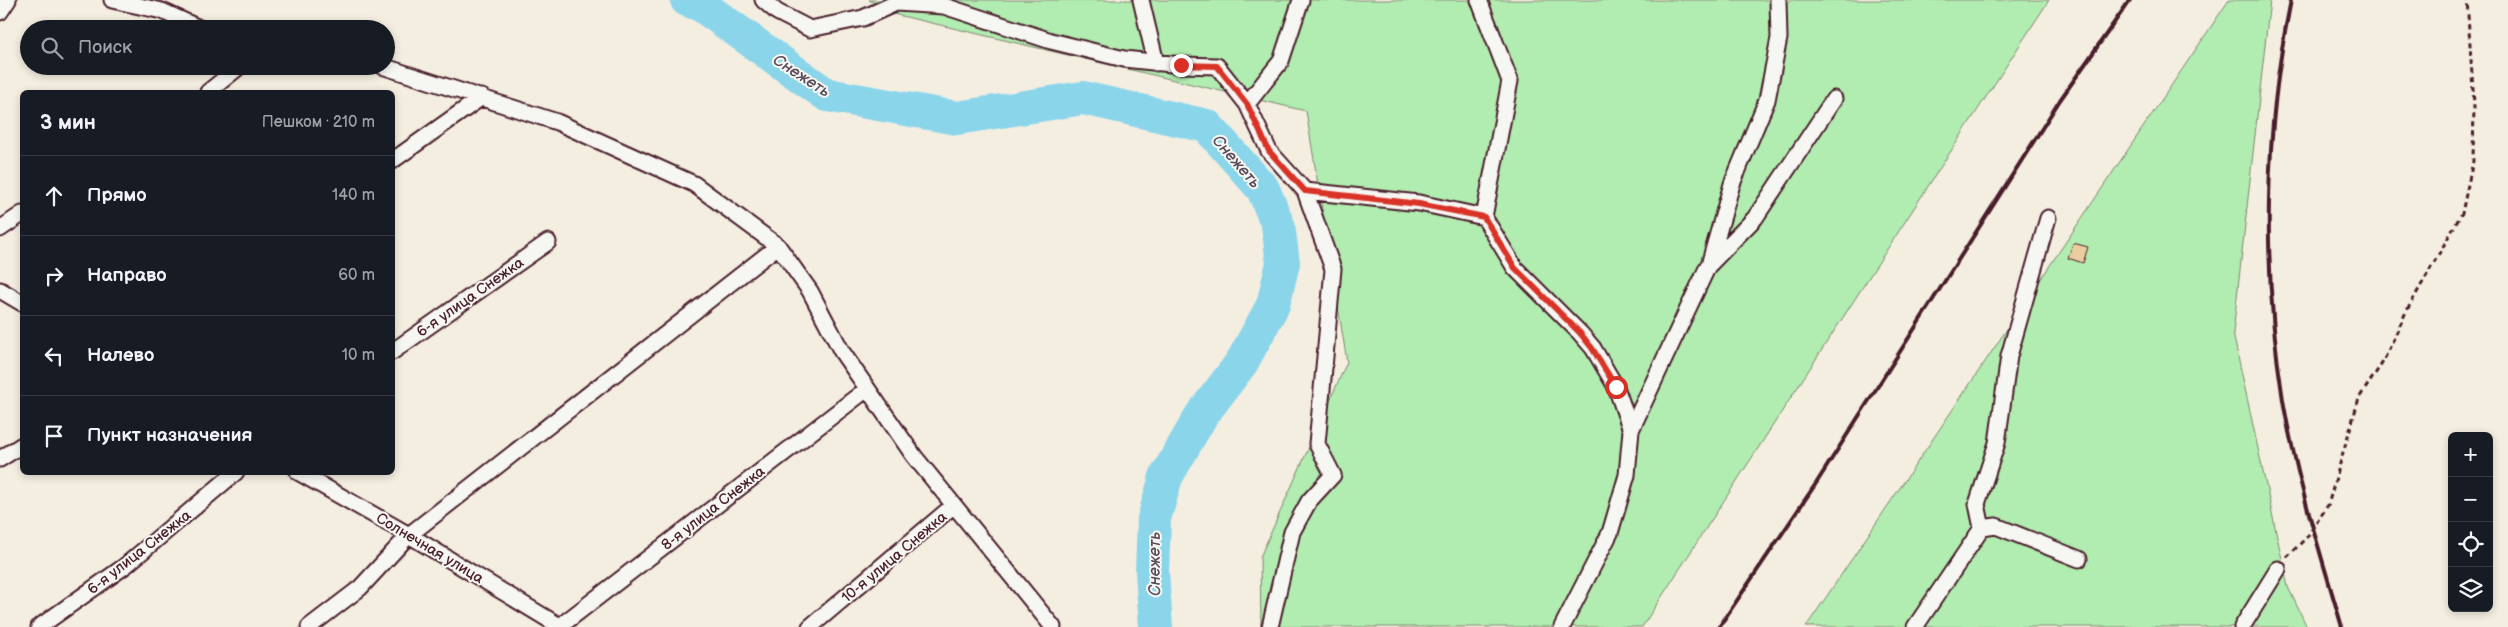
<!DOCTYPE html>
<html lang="ru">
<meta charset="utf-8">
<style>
:root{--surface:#171b24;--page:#20242c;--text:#f1f3f6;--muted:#9ea1a6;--line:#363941}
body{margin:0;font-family:"Balsamiq Sans",sans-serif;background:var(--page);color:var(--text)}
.controls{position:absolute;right:15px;bottom:15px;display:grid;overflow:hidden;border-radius:8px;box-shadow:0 2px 8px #0003}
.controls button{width:45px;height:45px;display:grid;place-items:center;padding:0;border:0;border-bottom:1px solid var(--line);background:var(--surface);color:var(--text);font:25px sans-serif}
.stop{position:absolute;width:15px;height:15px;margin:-11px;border:4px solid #d93025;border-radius:50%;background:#fff}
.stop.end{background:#d93025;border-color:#fff;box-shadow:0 1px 5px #0008}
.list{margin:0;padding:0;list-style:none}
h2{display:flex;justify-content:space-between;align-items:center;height:65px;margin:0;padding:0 20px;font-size:21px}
h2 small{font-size:16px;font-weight:400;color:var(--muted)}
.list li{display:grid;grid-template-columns:32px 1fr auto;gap:15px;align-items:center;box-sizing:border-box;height:80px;padding:0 20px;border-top:1px solid var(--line)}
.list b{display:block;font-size:19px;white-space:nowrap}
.list em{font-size:16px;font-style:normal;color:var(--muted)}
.icon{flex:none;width:28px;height:28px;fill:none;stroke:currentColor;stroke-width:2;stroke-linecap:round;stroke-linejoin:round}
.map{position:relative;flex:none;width:2508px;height:627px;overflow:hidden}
.search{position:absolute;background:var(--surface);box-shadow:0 2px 8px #0003;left:20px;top:20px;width:375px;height:55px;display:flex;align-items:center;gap:12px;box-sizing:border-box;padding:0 18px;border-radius:28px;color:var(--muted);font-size:19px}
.panel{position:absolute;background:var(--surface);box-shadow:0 2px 8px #0003;left:20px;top:90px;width:375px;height:385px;border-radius:8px}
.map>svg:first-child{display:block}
</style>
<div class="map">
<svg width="2508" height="627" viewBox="0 0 2508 627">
<rect width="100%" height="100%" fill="#f4eee1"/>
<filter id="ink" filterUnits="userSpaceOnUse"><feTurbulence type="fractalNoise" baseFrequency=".02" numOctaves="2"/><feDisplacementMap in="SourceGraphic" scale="10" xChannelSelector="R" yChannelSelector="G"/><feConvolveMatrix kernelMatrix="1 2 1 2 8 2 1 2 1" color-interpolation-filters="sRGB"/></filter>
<g filter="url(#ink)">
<path fill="#b1ecb0" stroke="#7e866e" d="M869,0H2049L1642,627H1261L1260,557L1347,362L1306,111L889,13Z
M2229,0H2270L2233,333L2288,587L2307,627H1806Z"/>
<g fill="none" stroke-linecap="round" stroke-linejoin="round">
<path stroke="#8bd5eb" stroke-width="34" d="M687,0L701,5L827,95L957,118L1083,98L1207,126L1263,189L1278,225L1283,263L1273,305L1242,362L1201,416L1166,477L1154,519L1152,572L1156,627"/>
</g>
<path fill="#ebce9f" stroke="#4a1f2b" d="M2073,243L2088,247L2083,263L2068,258Z"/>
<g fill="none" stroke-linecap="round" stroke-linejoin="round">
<g stroke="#4a1f2b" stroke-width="19">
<path id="minor" d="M112,0L162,11L201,29
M763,0L777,12L810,29L863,18L896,3L944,6L1051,41L1124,59L1181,65L1217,66L1247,104L1269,151L1305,191L1419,203L1484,217
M1141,0L1156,63
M1479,0L1510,81L1484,217L1515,268L1580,333L1593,348L1616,387L1631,430L1627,475L1610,533L1562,627
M0,12L8,0
M382,66L557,122L694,184L778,246L810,291L842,352L914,456L1053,627
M208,92L240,66
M1247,104L1281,61L1301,0
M392,161L482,97
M0,229L22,214
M1709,265L1732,184L1767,100L1779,38L1778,0
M0,290L22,303
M392,352L548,242
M1631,430L1708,266L1755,218L1834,99
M0,459L22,445
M298,472L409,535L561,627
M1982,528L1996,526L2079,559
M39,627L125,566L236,472
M309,627L360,588L409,535L778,246
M559,627L867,389
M810,627L954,505
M1270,627L1292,532L1309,501L1333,475L1317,444L1333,269L1305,191
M1915,627L1982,528L1977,504L1997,443L2009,356L2048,218
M2242,627L2278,569"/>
</g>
<path stroke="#4a1f2b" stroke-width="3" stroke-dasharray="5 4" stroke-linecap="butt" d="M2287,557L2307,537L2328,505L2359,398L2383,362L2406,312L2462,213L2473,161L2474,104L2467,0"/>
<use href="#minor" stroke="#f6f6f2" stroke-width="15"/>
<path stroke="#4a1f2b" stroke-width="4" d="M2291,0C2264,130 2262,268 2283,400C2296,477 2320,552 2342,627
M1719,627L1817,482L2060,100L2130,0"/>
</g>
</g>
<g fill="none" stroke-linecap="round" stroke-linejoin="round" filter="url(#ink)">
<path stroke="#d93025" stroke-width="6" d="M1181,65L1217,66L1247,104L1269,151L1305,191L1419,204L1484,217L1515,268L1580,333L1592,348L1616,387"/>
</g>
<g text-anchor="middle" stroke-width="4" stroke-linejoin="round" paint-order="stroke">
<g font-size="15" fill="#4a1f2b" stroke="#f6f6f2">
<text transform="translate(470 297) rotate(-35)" y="5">6-я улица Снежка</text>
<text transform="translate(713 508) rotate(-38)" y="5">8-я улица Снежка</text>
<text transform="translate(430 548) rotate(31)" y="5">Солнечная улица</text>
<text transform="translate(139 552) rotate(-38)" y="5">6-я улица Снежка</text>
<text transform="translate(894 557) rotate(-40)" y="5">10-я улица Снежка</text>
</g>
<g font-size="16" font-style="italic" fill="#5a4c5b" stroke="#f6f6f2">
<text transform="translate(802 75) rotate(33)" y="6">Снежеть</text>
<text transform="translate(1237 161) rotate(49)" y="6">Снежеть</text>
<text transform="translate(1154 564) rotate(-90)" y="6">Снежеть</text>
</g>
</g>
</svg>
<div class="controls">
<button>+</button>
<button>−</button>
<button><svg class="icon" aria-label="locate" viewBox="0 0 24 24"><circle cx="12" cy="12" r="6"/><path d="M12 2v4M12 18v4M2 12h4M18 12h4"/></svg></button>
<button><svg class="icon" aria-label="layers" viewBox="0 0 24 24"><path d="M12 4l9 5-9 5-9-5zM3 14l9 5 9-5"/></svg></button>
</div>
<div class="stop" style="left:1616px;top:387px"></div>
<div class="stop end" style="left:1181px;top:65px"></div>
<div class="search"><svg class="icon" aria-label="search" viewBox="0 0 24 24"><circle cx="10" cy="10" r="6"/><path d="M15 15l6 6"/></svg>Поиск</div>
<section class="panel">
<h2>3 мин<small>Пешком · 210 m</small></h2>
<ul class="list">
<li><svg class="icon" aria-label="ahead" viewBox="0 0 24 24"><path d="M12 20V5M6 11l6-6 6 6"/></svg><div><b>Прямо</b></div><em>140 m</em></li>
<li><svg class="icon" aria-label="right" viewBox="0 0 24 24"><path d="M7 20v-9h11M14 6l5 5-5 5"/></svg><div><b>Направо</b></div><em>60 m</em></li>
<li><svg class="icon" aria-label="left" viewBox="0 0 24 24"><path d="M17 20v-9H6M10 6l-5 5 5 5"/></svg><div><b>Налево</b></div><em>10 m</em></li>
<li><svg class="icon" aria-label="arrive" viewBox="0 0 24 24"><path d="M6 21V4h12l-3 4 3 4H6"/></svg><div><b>Пункт назначения</b></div></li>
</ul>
</section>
</div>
